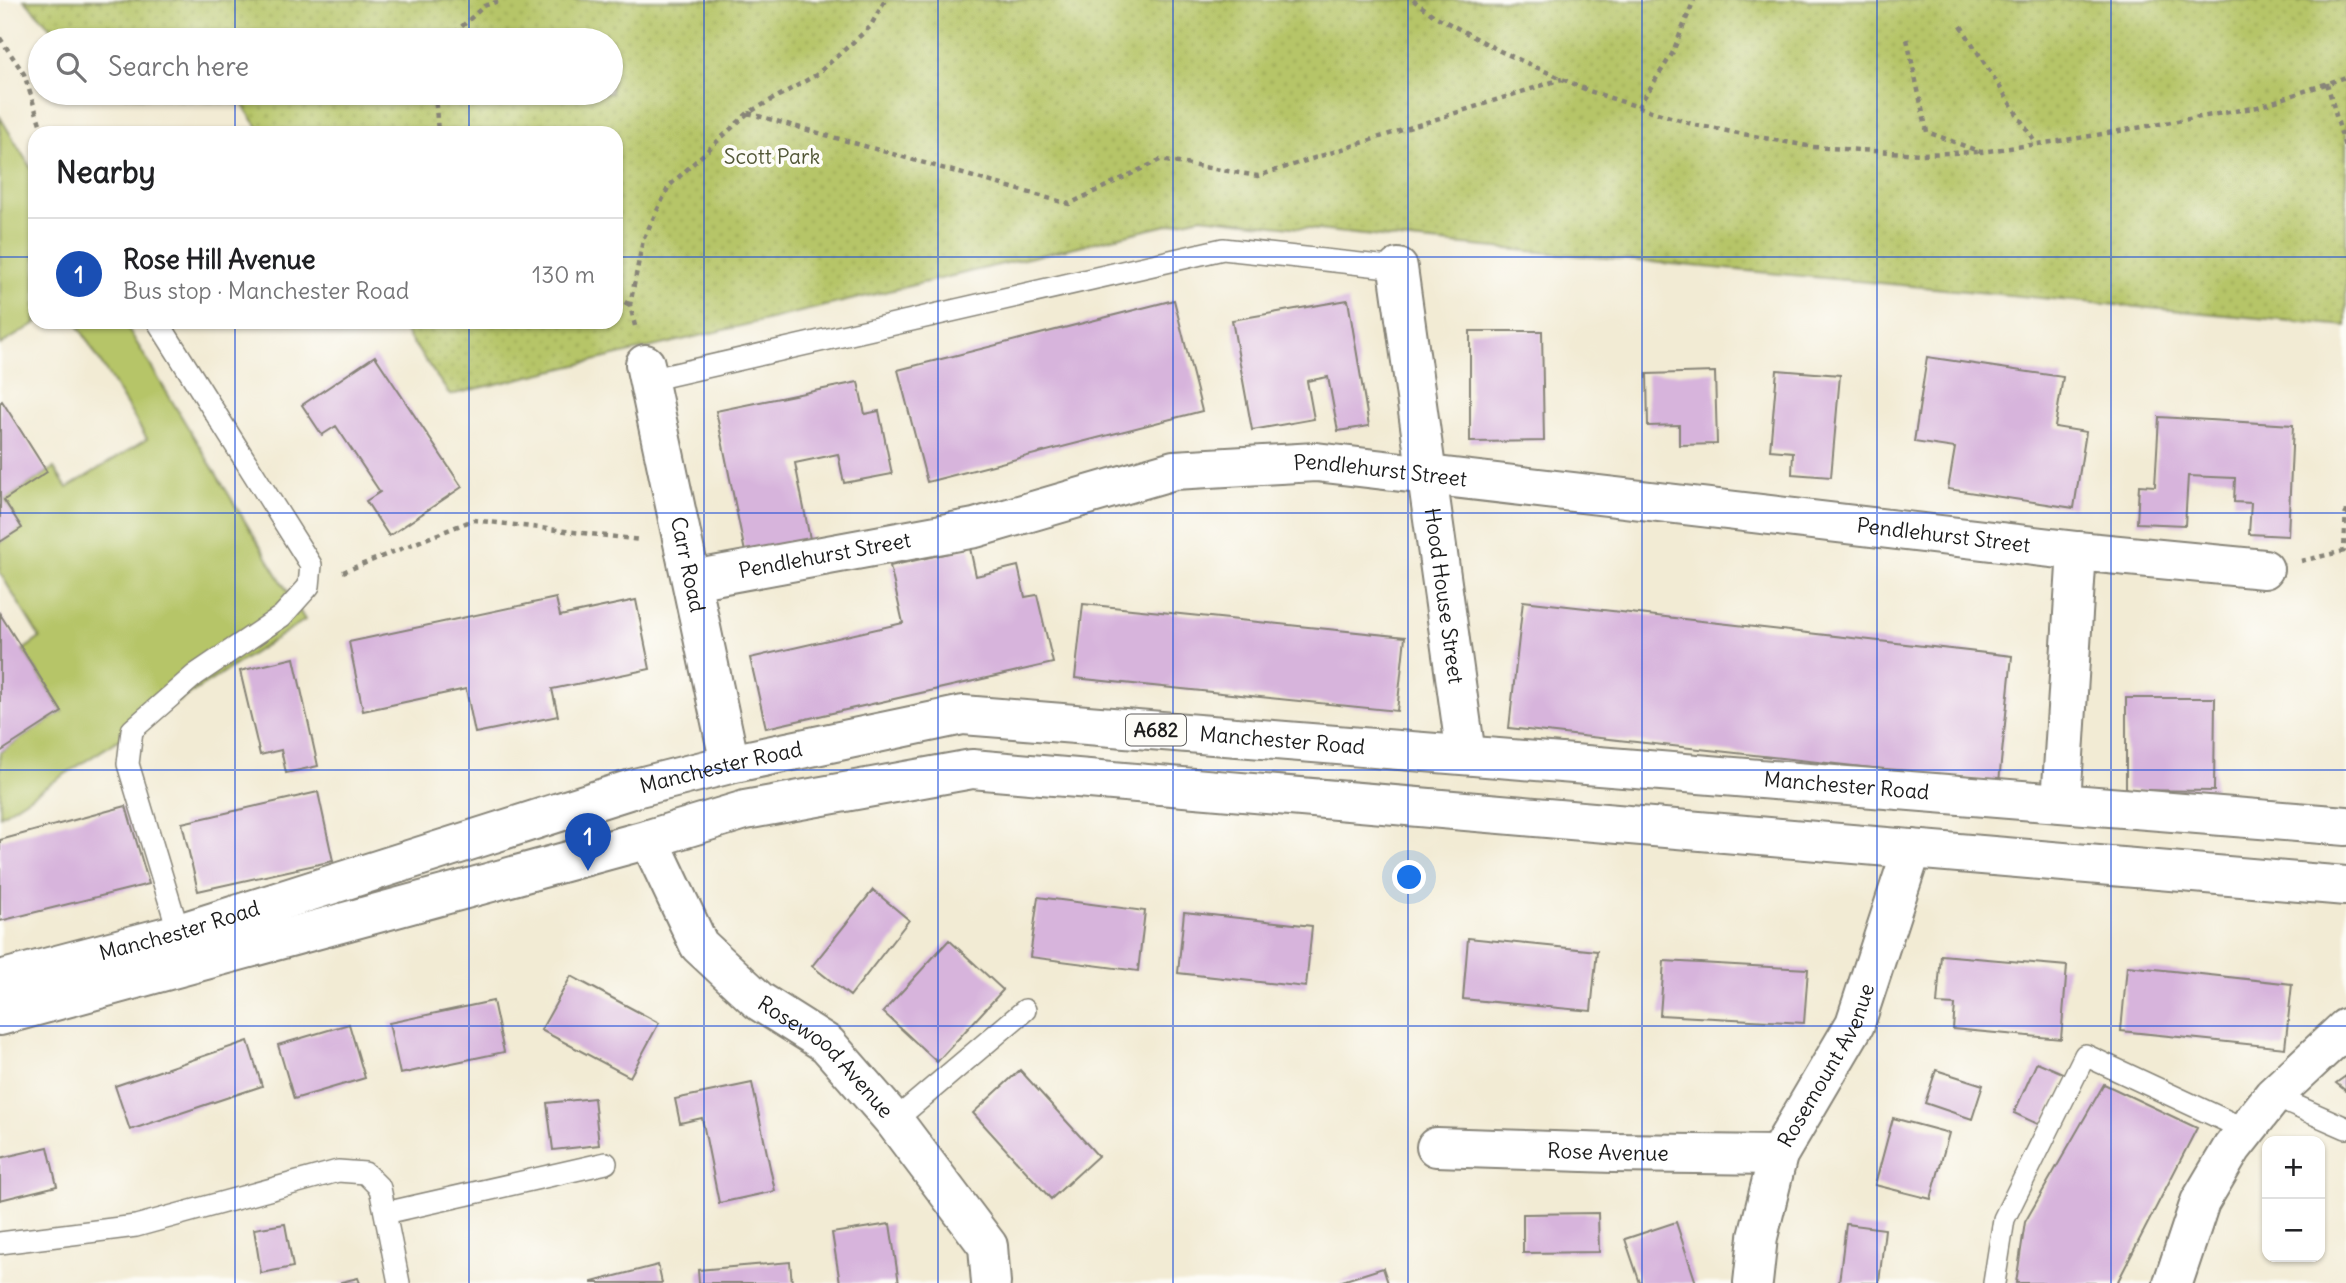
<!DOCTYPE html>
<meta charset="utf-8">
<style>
:root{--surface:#fff;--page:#f6f6f6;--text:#202124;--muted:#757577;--line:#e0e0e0;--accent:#7c3aed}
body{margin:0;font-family:Delius,sans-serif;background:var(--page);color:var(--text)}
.controls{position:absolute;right:21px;bottom:21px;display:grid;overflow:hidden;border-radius:14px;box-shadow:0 2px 5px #0004}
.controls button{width:63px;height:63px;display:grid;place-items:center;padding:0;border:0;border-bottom:2px solid var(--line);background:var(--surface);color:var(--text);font:35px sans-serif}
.you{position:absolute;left:1410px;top:878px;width:24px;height:24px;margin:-18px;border:5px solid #fff;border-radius:50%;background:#1a73e8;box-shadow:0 0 0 10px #1a73e833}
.badge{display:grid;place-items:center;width:46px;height:46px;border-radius:50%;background:var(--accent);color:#fff;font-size:23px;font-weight:700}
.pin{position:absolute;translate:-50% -58px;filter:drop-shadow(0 2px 4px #0008)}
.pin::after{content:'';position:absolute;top:37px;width:24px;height:21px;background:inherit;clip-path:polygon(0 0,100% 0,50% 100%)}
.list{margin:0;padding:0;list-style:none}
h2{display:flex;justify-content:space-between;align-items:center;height:91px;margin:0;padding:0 28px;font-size:30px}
h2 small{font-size:23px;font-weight:400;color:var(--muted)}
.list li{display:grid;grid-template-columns:46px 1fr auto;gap:21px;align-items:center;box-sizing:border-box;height:112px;padding:0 28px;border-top:2px solid var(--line)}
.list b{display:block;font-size:26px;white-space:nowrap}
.list p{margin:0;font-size:23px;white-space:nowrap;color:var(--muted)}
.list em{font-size:23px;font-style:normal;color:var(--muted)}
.icon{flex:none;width:38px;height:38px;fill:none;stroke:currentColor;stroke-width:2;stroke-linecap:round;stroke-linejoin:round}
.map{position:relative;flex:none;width:2346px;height:1283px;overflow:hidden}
.search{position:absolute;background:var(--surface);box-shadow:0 2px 5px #0004;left:28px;top:28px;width:595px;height:77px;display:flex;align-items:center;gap:18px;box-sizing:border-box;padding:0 24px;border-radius:38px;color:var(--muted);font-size:26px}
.panel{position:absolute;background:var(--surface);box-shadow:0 2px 5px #0004;left:28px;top:126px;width:595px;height:203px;border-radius:21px}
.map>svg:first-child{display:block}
</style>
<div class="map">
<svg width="2346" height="1283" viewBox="0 0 2346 1283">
<defs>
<pattern id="park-dots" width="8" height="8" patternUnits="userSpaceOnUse" patternTransform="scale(1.75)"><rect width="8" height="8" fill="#b6c567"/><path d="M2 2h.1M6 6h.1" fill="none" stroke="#9ca959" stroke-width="1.8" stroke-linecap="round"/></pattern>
</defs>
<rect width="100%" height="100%" fill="#fdfcf7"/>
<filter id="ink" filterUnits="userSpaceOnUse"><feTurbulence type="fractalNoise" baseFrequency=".0143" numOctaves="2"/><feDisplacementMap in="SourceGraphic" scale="14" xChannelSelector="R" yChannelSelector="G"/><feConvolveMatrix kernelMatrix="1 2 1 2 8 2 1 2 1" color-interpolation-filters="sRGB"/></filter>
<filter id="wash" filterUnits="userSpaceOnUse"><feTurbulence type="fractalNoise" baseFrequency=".00686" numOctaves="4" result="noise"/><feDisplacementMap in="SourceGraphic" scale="28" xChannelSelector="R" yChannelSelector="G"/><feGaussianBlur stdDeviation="1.57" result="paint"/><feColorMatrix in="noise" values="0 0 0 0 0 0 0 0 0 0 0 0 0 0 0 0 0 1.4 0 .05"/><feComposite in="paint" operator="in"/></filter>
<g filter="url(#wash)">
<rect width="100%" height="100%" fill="#f2ebd4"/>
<path fill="#b6c567" stroke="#697042" stroke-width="2" d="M0,117L35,175V322H38L0,345Z
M76,322H124L305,620L0,816V752L62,712L23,650L40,638L0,573V542L21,528L4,500L54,468L67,488L147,439Z"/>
<path fill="url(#park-dots)" stroke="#697042" stroke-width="2" d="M24,0H2346V326L1399,239L1201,217L450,395L398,322H616V133H262L242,104L115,95L113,93H611V40H63Z"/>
<g id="blocks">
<path fill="#d7b4dc" d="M1174,300L1202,411L927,482L898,370Z
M1348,300L1369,426L1338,431L1328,377L1307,381L1314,419L1252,430L1232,320Z
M1470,331H1542L1544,441L1470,442Z
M375,356L462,487L389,536L366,501L380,492L336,426L322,435L302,405Z
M1927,357L2063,377L2055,427L2086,432L2074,508L1948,489L1955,448L1914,442Z
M1777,370L1840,375L1831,477L1792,474L1793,452L1770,450Z
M1715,372L1717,444L1679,445V425L1648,426L1647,374Z
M858,382L865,414L879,411L892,474L844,483L838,454L795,463L810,539L745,552L716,411Z
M2,401L47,472L4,500L22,528L0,542V403Z
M2159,417L2293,425L2288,536L2249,534L2251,503L2234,502L2235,478L2188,476L2185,525L2137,523L2139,485L2155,486Z
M970,548L976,576L1018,566L1025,597L1037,595L1053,663L766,728L750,658L903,623L890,566Z
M556,598L560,616L636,600L650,669L552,689L558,716L475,733L466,689L363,711L349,642Z
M1523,601L2012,656L1999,782L1509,728Z
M1083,604L1405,637L1397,711L1075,678Z
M0,614L62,712L0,752Z
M294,658L318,766L286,773L281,750L260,755L240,671Z
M2126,698H2215L2214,791L2126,790Z
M318,792L333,861L198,891L182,823Z
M126,806L149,884L0,921V840Z
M873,890L909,920L850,996L812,966Z
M1038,897L1145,911L1138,971L1030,957Z
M1184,912L1312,926L1306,987L1178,973Z
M1468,938L1597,951L1591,1011L1463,999Z
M949,940L1003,990L937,1062L883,1012Z
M1941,955L2067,966L2061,1039L1953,1029L1955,1005L1937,1004Z
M1664,961L1808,969L1804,1023L1660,1015Z
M2127,966L2292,984L2285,1048L2121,1031Z
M571,976L659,1023L630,1077L541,1030Z
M493,1001L504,1052L400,1074L389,1023Z
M349,1024L365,1078L294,1099L278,1045Z
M248,1041L262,1086L130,1130L115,1086Z
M2037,1062L2065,1074L2042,1126L2014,1113Z
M1020,1070L1098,1156L1051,1199L973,1113Z
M1936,1070L1983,1085L1972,1119L1925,1103Z
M2346,1076V1091L2336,1083Z
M752,1083L775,1191L719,1203L702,1118L680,1123L675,1099Z
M2104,1084L2197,1128L2117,1283H2016L2025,1222Z
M594,1098L599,1145L553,1150L547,1103Z
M1893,1118L1949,1133L1931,1199L1875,1185Z
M48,1147L57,1186L0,1200V1158Z
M1598,1213L1599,1252L1523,1253V1214Z
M1676,1222L1696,1283H1640L1625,1239Z
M285,1224L293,1267L261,1273L254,1229Z
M890,1224L899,1283H840L832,1233Z
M1846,1224L1885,1229L1879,1283H1839Z
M790,1262L792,1283H699L698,1270Z
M658,1265L662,1283H592V1282Z
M1383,1268L1388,1283H1339V1282Z
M358,1278L360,1283H341V1282Z"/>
</g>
</g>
<g filter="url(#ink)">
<use href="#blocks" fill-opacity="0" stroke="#878478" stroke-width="2"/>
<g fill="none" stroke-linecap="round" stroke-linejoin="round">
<g stroke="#878478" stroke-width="24">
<path id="lane" d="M158,322L311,565L309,586L282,616L195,675L132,730L128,764L179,933
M649,380L1223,249L1398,268
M2273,1096L2346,1128
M894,1121L1025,1010
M385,1213L606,1163
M0,1243L136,1226L338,1171L365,1173L380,1188L399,1283
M1994,1283L2004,1219L2085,1055L2246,1130"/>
</g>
<g stroke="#878478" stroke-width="42">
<g id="street">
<path id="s1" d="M1398,268L1466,755"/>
<path id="s2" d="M645,364L730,764"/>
<path d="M2077,551L2264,569"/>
<path id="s3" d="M692,580L975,528L1174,470L1316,462L2077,551L2061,802"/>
<path id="s4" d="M649,839L699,945L759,1001L827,1044L894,1121L988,1246L991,1283"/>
<path id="s5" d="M1436,1147L1613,1153L1778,1155"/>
<path id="s6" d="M1753,1283L1758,1237L1778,1155L1855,1024L1912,849"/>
<path d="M2173,1283L2200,1202L2232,1148L2273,1096L2346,1028"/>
</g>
</g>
<g stroke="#878478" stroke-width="42">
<g id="primary">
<path id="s7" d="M0,980L179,933L635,788L730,764L963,715L2346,826"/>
<path d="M0,1016L649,839L745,810L972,769L2346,886"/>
</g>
</g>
<path stroke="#878478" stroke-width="4.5" stroke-dasharray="5 5" stroke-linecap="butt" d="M1413,0L1433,15L1500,51L1589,91L1695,125L1813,147L1921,154L1981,152
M1961,26L2036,144
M0,38L24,74L43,133
M1907,39L1927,132L1981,152L2073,139L2258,107L2346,77
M447,40L484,6L501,0
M2327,83L2346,151
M435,93L438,133
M1638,107L1672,54L1694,0
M748,113L1069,204L1160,160L1258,176L1562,79
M616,297L630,305
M635,326L630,305L643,240L669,186L748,113L816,75L870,27L885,0
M2301,561L2344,551L2346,508
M343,572L473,520L641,540"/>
<use href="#lane" stroke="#fff" stroke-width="21"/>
<use href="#street" stroke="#fff" stroke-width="38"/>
<use href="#primary" stroke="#fff" stroke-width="38"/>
</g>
</g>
<path fill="none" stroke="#1d4ed8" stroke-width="2" stroke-opacity="0.55" d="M235,0V40M469,0V40M704,0V1283M938,0V1283M1173,0V1283M1408,0V1283M1642,0V1283M1877,0V1283M2111,0V1283M235,93V133M469,93V133M0,257H35M616,257H2346M235,322V1283M469,322V1283M0,513H2346M0,770H2346M0,1026H2346"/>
<g text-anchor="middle" stroke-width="7" stroke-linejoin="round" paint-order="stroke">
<rect fill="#fdfcf7" stroke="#605f5e" stroke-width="2" x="1126" y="714.5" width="60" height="31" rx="5"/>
<g font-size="19" font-weight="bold" fill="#1c1c1c">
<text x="1156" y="737">A682</text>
</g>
<g font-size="21" fill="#525736" stroke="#fdfcf7">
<text x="772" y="164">Scott Park</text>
</g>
<g font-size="21" fill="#1c1c1c" stroke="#fdfcf7">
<text dy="7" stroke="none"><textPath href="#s3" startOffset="702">Pendlehurst Street</textPath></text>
<text dy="7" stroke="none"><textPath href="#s3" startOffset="1269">Pendlehurst Street</textPath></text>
<text dy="7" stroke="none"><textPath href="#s3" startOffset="135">Pendlehurst Street</textPath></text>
<text dy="7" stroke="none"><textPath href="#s2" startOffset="205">Carr Road</textPath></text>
<text dy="7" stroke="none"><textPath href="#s1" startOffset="331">Hood House Street</textPath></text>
<text dy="7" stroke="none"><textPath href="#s7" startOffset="1320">Manchester Road</textPath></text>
<text dy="7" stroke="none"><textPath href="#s7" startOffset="752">Manchester Road</textPath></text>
<text dy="7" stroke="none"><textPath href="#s7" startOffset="1886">Manchester Road</textPath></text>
<text dy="7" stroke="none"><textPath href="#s7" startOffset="186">Manchester Road</textPath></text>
<text dy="7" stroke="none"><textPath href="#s4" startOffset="287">Rosewood Avenue</textPath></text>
<text dy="7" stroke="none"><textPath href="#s6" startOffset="233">Rosemount Avenue</textPath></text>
<text dy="7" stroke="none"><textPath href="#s5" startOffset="172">Rose Avenue</textPath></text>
</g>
</g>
</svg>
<div class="controls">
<button>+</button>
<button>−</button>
</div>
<div class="you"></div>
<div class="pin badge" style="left:588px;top:871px;background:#1a4fb4">1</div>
<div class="search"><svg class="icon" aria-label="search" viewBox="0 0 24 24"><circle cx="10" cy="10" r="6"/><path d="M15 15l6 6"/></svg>Search here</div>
<section class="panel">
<h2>Nearby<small></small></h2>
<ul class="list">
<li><span class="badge" style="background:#1a4fb4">1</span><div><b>Rose Hill Avenue</b><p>Bus stop · Manchester Road</p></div><em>130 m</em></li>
</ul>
</section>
</div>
